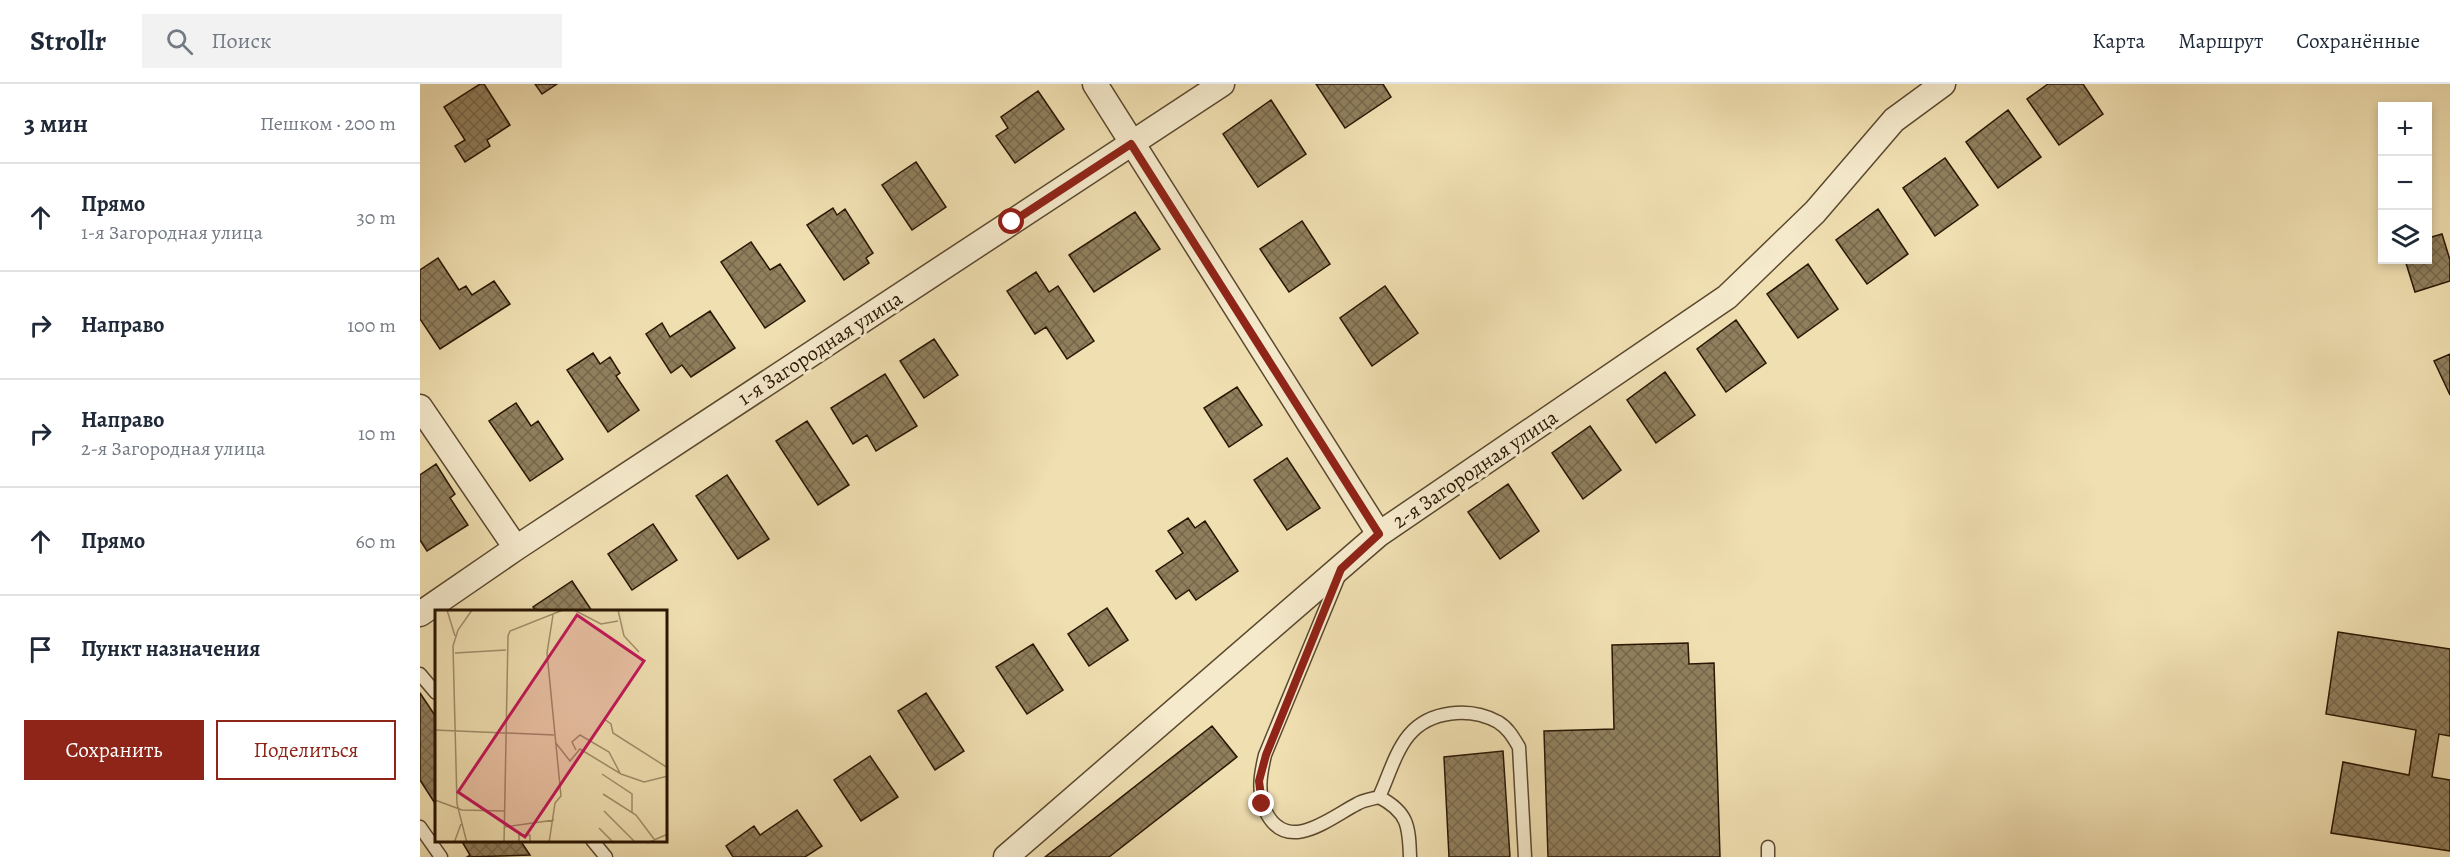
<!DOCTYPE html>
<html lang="ru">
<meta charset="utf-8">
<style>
:root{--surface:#fff;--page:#f2f2f3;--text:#1f2937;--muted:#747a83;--line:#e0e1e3;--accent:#8f2418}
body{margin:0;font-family:Alegreya,serif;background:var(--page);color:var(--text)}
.controls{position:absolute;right:18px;top:18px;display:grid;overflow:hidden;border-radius:0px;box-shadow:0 3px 9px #0003}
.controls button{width:54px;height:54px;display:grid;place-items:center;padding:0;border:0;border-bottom:2px solid var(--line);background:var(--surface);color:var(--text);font:30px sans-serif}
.stop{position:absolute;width:18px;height:18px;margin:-14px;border:4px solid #8f2418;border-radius:50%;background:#fff}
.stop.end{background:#8f2418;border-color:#fff;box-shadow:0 2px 6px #0008}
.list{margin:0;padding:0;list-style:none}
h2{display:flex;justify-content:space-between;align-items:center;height:78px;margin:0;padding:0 24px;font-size:26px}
h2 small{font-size:20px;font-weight:400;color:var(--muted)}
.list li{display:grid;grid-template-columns:39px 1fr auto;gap:18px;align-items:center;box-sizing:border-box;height:108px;padding:0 24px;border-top:2px solid var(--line)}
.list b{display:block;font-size:22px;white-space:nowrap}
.list p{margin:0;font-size:20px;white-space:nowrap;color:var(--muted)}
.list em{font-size:20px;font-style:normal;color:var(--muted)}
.actions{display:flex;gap:12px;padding:18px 24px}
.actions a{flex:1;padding:14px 0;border:2px solid var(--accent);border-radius:0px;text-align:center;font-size:21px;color:var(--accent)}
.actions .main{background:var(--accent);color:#fff}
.icon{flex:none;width:33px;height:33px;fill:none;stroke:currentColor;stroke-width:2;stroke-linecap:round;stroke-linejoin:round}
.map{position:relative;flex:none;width:2030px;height:773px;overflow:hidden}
header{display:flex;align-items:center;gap:36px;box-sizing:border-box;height:84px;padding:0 30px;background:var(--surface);border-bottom:2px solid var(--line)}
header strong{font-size:28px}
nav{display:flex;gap:33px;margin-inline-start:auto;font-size:21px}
.search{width:420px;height:54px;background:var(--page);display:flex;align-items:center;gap:15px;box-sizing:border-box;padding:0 21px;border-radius:0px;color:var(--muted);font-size:22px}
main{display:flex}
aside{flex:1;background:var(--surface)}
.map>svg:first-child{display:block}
</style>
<header>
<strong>Strollr</strong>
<div class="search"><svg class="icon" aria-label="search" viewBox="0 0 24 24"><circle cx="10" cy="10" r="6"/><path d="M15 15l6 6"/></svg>Поиск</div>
<nav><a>Карта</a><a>Маршрут</a><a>Сохранённые</a></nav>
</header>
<main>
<aside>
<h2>3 мин<small>Пешком · 200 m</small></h2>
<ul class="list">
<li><svg class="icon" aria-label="ahead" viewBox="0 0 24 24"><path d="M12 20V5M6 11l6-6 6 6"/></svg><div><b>Прямо</b><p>1-я Загородная улица</p></div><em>30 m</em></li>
<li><svg class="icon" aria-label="right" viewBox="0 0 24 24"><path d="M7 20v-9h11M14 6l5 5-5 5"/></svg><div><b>Направо</b></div><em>100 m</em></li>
<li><svg class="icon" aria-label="right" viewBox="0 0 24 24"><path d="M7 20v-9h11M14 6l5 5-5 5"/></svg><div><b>Направо</b><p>2-я Загородная улица</p></div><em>10 m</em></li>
<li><svg class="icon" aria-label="ahead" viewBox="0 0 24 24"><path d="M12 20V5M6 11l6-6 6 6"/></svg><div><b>Прямо</b></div><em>60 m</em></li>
<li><svg class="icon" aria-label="arrive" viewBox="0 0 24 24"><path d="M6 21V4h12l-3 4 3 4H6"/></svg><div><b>Пункт назначения</b></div></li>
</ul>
<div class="actions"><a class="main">Сохранить</a><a>Поделиться</a></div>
</aside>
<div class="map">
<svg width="2030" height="773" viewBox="0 0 2030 773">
<defs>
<pattern id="building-cross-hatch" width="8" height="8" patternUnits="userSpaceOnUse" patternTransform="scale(1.5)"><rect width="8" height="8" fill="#907f5d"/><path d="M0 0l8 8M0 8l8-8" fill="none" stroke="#76674b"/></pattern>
</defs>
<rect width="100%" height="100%" fill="#f0dfb1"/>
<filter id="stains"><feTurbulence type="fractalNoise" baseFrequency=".00333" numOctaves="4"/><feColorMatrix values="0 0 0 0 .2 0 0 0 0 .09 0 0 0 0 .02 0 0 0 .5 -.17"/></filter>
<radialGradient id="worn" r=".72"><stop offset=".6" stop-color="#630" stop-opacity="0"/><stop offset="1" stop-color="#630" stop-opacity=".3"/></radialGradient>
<path fill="url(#building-cross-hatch)" stroke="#291602" stroke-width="1.5" d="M60,0H64L90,41L67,56L70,62L45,78L35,62L45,56L24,23Z
M115,0H137L122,10Z
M896,0H963L971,13L925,44Z
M1628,0H1663L1683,30L1639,61L1607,15Z
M618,7L644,45L595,79L576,52L588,44L581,33Z
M851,16L886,70L838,103L803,50Z
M1588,26L1621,73L1578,104L1546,58Z
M1525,74L1558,121L1515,152L1483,104Z
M496,78L526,123L492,146L462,101Z
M413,124L417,131L425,125L453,169L446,174L449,179L424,196L387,141Z
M1458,125L1488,170L1447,200L1416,156Z
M715,128L740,165L674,208L649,171Z
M882,137L910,180L869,208L840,165Z
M2022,150L2030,176V197L1995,208L1985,176H2008V154Z
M331,158L350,186L360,180L385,217L345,244L301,178Z
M18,174L39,206L46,202L52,211L74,197L90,220L20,265L0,235V186Z
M1388,180L1418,225L1378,254L1347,210Z
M616,188L629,208L638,202L674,257L647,275L626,243L615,250L587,207Z
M965,202L998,249L952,282L920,234Z
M290,227L315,264L271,293L262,281L251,289L226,250L242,239L250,253Z
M1316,236L1346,279L1306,308L1277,265Z
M514,255L538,291L504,314L480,277Z
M173,269L180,280L190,273L200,289L196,292L219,326L188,348L147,286Z
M2030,270V311L2014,277Z
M1245,288L1275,331L1236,359L1207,316Z
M465,290L497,342L456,367L447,351L433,360L411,324Z
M817,303L842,341L809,363L784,324Z
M96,319L111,342L118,337L143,375L110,397L69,337Z
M387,337L429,401L398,421L356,357Z
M1170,342L1201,386L1163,415L1132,369Z
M867,374L900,424L867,446L834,396Z
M16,380L35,410L30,414L48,441L7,467L0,456V391Z
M307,391L349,455L318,475L276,412Z
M1088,400L1119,447L1080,475L1048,428Z
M768,434L775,444L785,437L818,487L776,516L769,506L756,515L736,487L763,469L748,447Z
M233,440L257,476L212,506L188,470Z
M152,497L172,527H116L113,523Z
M687,524L708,556L669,582L648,550Z
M1918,548L2030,565V652L2019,650L2012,693L2030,696V767L1911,749L1923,678L1989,691L1996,646L1906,630Z
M1268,559L1269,580L1294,579L1300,773H1128L1124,647L1194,645L1192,561Z
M613,560L643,606L607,630L576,583Z
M0,609L16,633V721L0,696Z
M506,609L544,667L515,686L478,627Z
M792,642L817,673L689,773H625Z
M1083,667L1090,773H1029L1024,673Z
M450,672L478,713L441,737L414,696Z
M377,726L402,762L385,773H313L306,762L334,742L340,751Z
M41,756H100L110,771L47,773L50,771Z"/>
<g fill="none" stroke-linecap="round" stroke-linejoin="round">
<g stroke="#5b482e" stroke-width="15">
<path id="lane" d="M919,492L845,671C840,692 837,710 847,730C869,770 911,733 937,720C943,716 952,715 959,713C988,728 989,742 990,773
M0,590L16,609
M959,713C968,694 975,668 989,651C1010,626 1050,623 1078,638C1088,644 1093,653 1099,663L1105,773
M0,743L21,773
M172,756L186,773
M1348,763V773"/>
</g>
<g stroke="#5b482e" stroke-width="27">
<path id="street" d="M675,0L959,450
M0,323L96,464
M0,530L96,464L802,0
M586,773L959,450L1307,213L1395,128L1474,36L1523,0"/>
</g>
<use href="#lane" stroke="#f5eacc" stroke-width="12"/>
<use href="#street" stroke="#f5eacc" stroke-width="24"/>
</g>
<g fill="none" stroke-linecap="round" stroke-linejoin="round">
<path stroke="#8f2418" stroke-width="8" d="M592,138L711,60L959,450L921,485L846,671L839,697L842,720"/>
</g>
<g text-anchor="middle" stroke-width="6" stroke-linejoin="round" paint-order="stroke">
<g font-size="21" fill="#291602" stroke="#f5eacc">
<text transform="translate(400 264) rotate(-33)" y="7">1-я Загородная улица</text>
<text transform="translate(1055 385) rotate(-34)" y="7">2-я Загородная улица</text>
</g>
</g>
<g transform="translate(15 526)">
<rect width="232" height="232" fill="#f0dfb1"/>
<path fill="none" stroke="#a08f6b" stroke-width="1.5" d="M12,0L20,26M139,0L166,14L183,11M183,0L189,26L204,42M20,43L71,40M169,109L176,114L178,123L233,158M0,120L119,125M120,132L135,151L145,139L186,164L209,172L233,166M141,140L137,132L145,125L174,142L185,163M167,164L197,184V202M168,184L201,205L222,233M0,190L27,200L69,201M169,201L201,233M69,217L119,210M164,218L179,233M19,233L26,214M32,233L22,194L18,36L23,20L37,0M69,233L73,26L75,21L128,0M84,233V225H95V233M114,233L120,193L126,186L112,43L118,5M212,233L233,224"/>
<path fill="#c2185b" fill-opacity="0.15" stroke="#c2185b" stroke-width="3" d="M142,5L209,51L90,227L23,182Z"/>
<rect width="232" height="232" fill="none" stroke="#291602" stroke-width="3"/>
</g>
<rect width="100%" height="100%" filter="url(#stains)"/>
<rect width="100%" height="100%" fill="url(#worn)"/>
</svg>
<div class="controls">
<button>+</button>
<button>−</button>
<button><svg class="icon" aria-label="layers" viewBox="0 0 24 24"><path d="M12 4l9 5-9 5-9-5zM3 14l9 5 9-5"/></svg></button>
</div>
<div class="stop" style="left:592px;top:138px"></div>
<div class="stop end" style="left:842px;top:720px"></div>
</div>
</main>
